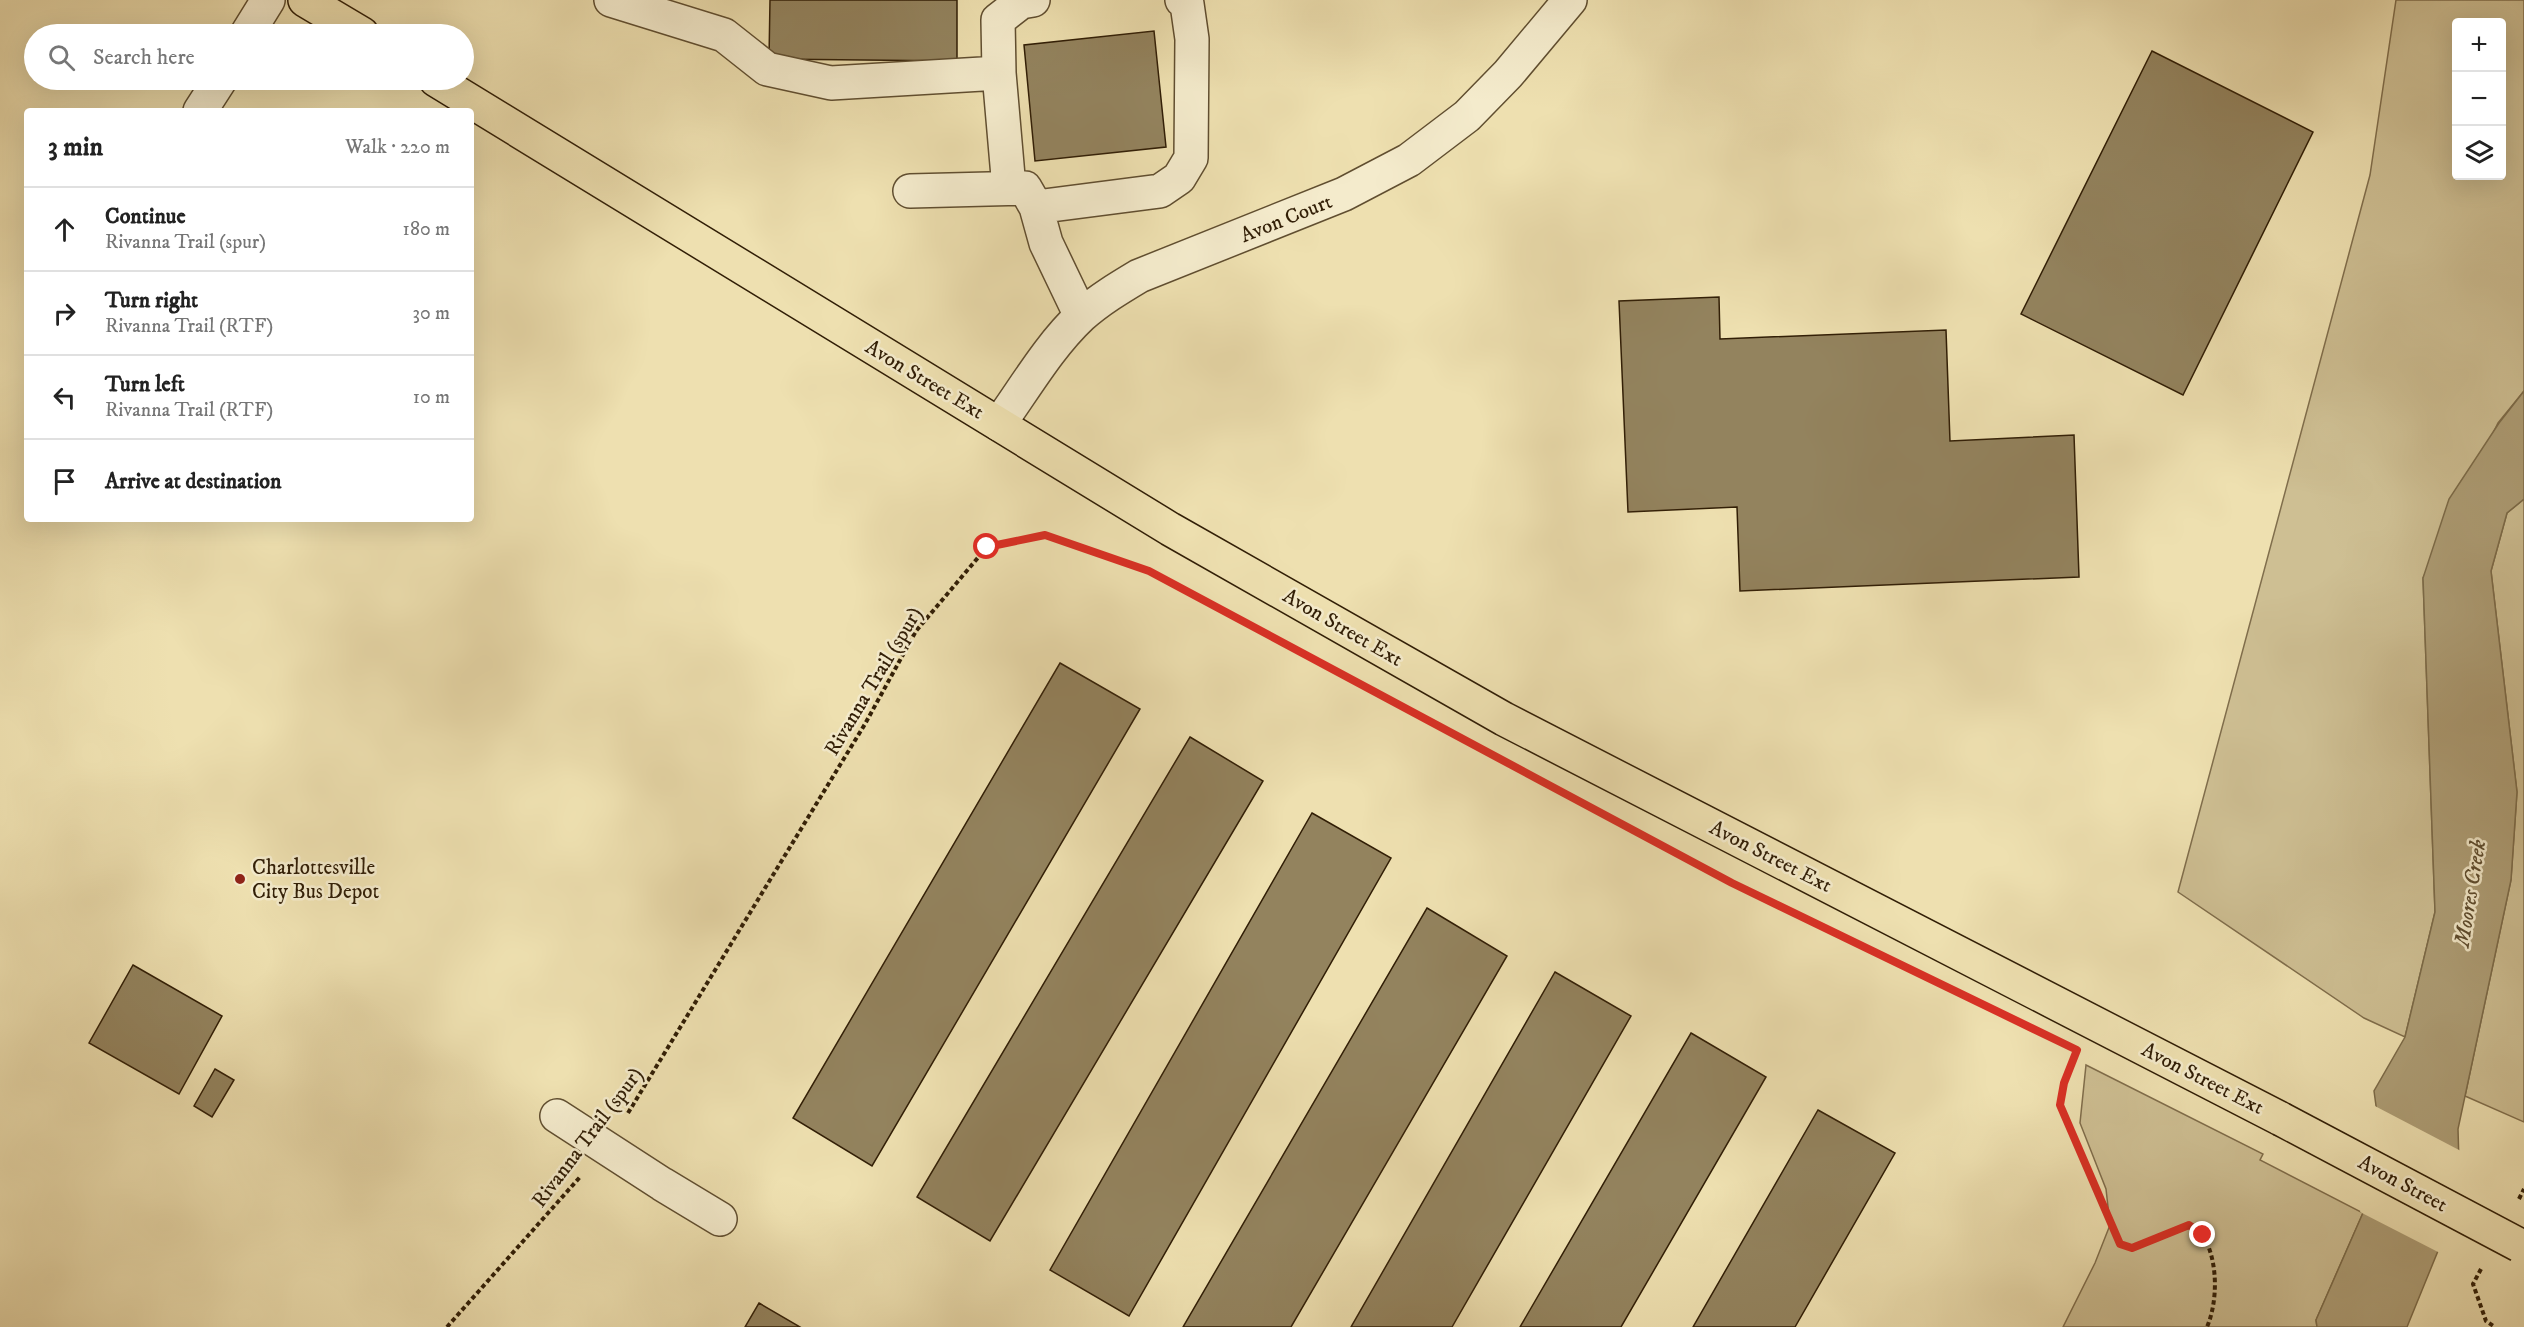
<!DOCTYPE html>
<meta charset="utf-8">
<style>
:root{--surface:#fff;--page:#f2f2f2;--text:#222;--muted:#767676;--line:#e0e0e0}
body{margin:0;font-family:"IM FELL DW Pica",serif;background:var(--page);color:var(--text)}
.controls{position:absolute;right:18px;top:18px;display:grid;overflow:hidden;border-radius:6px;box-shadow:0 6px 24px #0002}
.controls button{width:54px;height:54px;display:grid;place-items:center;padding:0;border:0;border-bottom:2px solid var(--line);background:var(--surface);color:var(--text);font:30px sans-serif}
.stop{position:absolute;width:18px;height:18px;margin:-14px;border:4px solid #d93025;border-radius:50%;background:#fff}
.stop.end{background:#d93025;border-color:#fff;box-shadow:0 2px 6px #0008}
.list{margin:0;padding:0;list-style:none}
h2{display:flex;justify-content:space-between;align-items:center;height:78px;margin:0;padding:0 24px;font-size:26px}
h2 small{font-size:20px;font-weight:400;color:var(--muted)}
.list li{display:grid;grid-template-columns:39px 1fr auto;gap:18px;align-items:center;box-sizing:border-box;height:84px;padding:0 24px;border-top:2px solid var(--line)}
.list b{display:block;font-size:22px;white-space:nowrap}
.list p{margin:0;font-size:20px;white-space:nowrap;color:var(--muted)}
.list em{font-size:20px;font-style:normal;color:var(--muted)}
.icon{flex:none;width:33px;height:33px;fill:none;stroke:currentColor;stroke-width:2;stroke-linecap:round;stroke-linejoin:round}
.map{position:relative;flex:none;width:2524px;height:1327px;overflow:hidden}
.search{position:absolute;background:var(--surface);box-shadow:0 6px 24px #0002;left:24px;top:24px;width:450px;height:66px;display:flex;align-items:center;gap:15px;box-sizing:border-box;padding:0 21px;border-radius:33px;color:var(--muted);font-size:22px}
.panel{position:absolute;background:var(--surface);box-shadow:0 6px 24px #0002;left:24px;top:108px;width:450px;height:414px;border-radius:6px}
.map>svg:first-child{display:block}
</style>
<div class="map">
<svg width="2524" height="1327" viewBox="0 0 2524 1327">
<rect width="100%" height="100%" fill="#eee0b0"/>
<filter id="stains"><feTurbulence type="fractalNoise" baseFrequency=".00333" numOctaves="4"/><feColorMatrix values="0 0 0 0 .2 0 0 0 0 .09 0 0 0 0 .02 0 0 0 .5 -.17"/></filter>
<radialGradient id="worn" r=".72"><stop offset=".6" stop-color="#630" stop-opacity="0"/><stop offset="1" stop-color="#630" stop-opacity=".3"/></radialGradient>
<path fill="#cebf93" stroke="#806e4c" stroke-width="1.5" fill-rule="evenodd" d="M2396,0H2524V391L2498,423L2423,578L2435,912L2405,1037L2364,1018L2178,892L2370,175ZM2456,22H2502V176H2456Z
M2524,499V1122L2465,1096L2511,880L2517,792L2491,571L2507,513Z
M2086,1065L2263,1154L2260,1160L2363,1213L2316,1320L2317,1327H2063L2095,1263L2110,1225L2106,1189L2080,1123Z"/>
<path fill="#ae9e76" stroke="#7c6b49" stroke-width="1.5" d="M2524,391V499L2507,513L2491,571L2517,792L2511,880L2458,1129L2460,1197L2407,1327H2317L2316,1320L2384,1165L2374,1091L2405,1037L2435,912L2423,578L2449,499L2499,423Z"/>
<path fill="#eee0b0" d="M2373,1105L2461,1151L2463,1197L2440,1253L2360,1212L2381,1164Z"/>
<path fill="#93835e" stroke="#311e06" stroke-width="1.5" d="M770,0H957V61L769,59Z
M1154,31L1166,147L1035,161L1024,45Z
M2152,51L2313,132L2183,395L2021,314Z
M1719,297L1720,339L1946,330L1950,441L2074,435L2079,577L1740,591L1737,507L1628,512L1619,301Z
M1060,663L1140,709L872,1166L793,1118Z
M1190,737L1263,781L990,1241L917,1197Z
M1312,813L1391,858L1129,1316L1050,1270Z
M1427,908L1507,956L1291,1327H1183Z
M133,965L222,1016L179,1094L89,1043Z
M1555,972L1631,1016L1452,1327H1351Z
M1691,1033L1766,1077L1621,1327H1520Z
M215,1069L234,1080L212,1117L194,1106Z
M1818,1110L1895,1153L1795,1327H1693Z
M759,1303L800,1327H745Z"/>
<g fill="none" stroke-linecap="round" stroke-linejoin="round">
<g stroke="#604e30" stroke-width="36">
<path id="minor" d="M611,0L724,35L767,69L831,83L999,73L1009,188
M247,34L268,0
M999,73L998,20L1021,2L1033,0
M200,111L220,80
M910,191L1025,188L1036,207L1046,243L1081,316
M1036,207L1160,191L1179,178L1191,158L1192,39L1187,4L1182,0
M999,424C1025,388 1049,346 1081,316C1099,300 1119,288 1139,276L1344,194L1409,160L1467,116L1508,74L1570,0
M557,1116L662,1184L720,1219"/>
</g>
<g stroke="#311e06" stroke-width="36">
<path id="major" d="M305,0L362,34
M436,80L1170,529L1504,719L2281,1119"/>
</g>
<path stroke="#311e06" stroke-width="4" stroke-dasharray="4.5 3" stroke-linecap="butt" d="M2074,1057L2064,1083L2060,1105L2120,1244L2132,1248L2189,1225C2194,1229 2201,1232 2204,1237C2218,1262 2218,1301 2207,1327
M628,1113L865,724L916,631L987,547L1045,535L1149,571L1250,624
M2519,1199L2524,1189
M2481,1269L2473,1284L2486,1321L2495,1327
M447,1327L580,1177"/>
<use href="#minor" stroke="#f4ebcc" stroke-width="33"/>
<use href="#major" stroke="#eee0b0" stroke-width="33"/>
<g stroke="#311e06" stroke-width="36" stroke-linecap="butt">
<path id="major-bridge" d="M2281,1119L2519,1245"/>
</g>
<use href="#major-bridge" stroke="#eee0b0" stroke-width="33"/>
</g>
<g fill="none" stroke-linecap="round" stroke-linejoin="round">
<path stroke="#d93025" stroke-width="8" d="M987,547L1045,535L1149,571L1732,883L2077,1050L2064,1083L2060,1105L2120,1244L2132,1248L2189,1225L2203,1235"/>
</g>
<circle fill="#8f2418" stroke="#f4ebcc" stroke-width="2" cx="240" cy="879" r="6"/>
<g text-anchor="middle" stroke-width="5" stroke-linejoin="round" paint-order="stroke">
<g font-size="21" fill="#311e06" stroke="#f4ebcc">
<text transform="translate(1286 218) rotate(-22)" y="7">Avon Court</text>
<text transform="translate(925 379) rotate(31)" y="7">Avon Street Ext</text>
<text transform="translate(1343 627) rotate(30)" y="7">Avon Street Ext</text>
<text transform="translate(873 681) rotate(-59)" y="7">Rivanna Trail (spur)</text>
<text transform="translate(1771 856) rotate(27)" y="7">Avon Street Ext</text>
<text transform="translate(2203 1078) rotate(27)" y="7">Avon Street Ext</text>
<text transform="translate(587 1137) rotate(-53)" y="7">Rivanna Trail (spur)</text>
<text transform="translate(2403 1183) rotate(28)" y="7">Avon Street</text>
</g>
<g font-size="21" fill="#311e06" stroke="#f4ebcc" text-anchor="start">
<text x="252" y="874">Charlottesville<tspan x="252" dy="24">City Bus Depot</tspan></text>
</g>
<g font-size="22" font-style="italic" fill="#5d4b2d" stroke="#f4ebcc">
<text transform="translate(2469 893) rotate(-81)" y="8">Moores Creek</text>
</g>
</g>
<rect width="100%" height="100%" filter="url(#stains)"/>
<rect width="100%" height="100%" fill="url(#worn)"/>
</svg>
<div class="controls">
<button>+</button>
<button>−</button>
<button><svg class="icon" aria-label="layers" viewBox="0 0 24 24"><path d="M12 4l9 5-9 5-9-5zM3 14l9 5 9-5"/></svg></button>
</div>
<div class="stop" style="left:987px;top:547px"></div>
<div class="stop end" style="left:2203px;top:1235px"></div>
<div class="search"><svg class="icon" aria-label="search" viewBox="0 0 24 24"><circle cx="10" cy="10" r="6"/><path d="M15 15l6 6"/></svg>Search here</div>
<section class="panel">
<h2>3 min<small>Walk · 220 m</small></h2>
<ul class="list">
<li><svg class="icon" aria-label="ahead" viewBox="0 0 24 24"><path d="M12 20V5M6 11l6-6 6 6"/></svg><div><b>Continue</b><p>Rivanna Trail (spur)</p></div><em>180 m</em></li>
<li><svg class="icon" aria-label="right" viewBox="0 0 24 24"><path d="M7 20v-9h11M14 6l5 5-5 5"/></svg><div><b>Turn right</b><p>Rivanna Trail (RTF)</p></div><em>30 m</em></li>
<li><svg class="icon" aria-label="left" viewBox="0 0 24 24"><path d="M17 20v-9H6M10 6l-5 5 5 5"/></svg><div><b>Turn left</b><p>Rivanna Trail (RTF)</p></div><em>10 m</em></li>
<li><svg class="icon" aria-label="arrive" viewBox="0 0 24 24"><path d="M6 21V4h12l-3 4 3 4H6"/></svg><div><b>Arrive at destination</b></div></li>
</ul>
</section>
</div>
